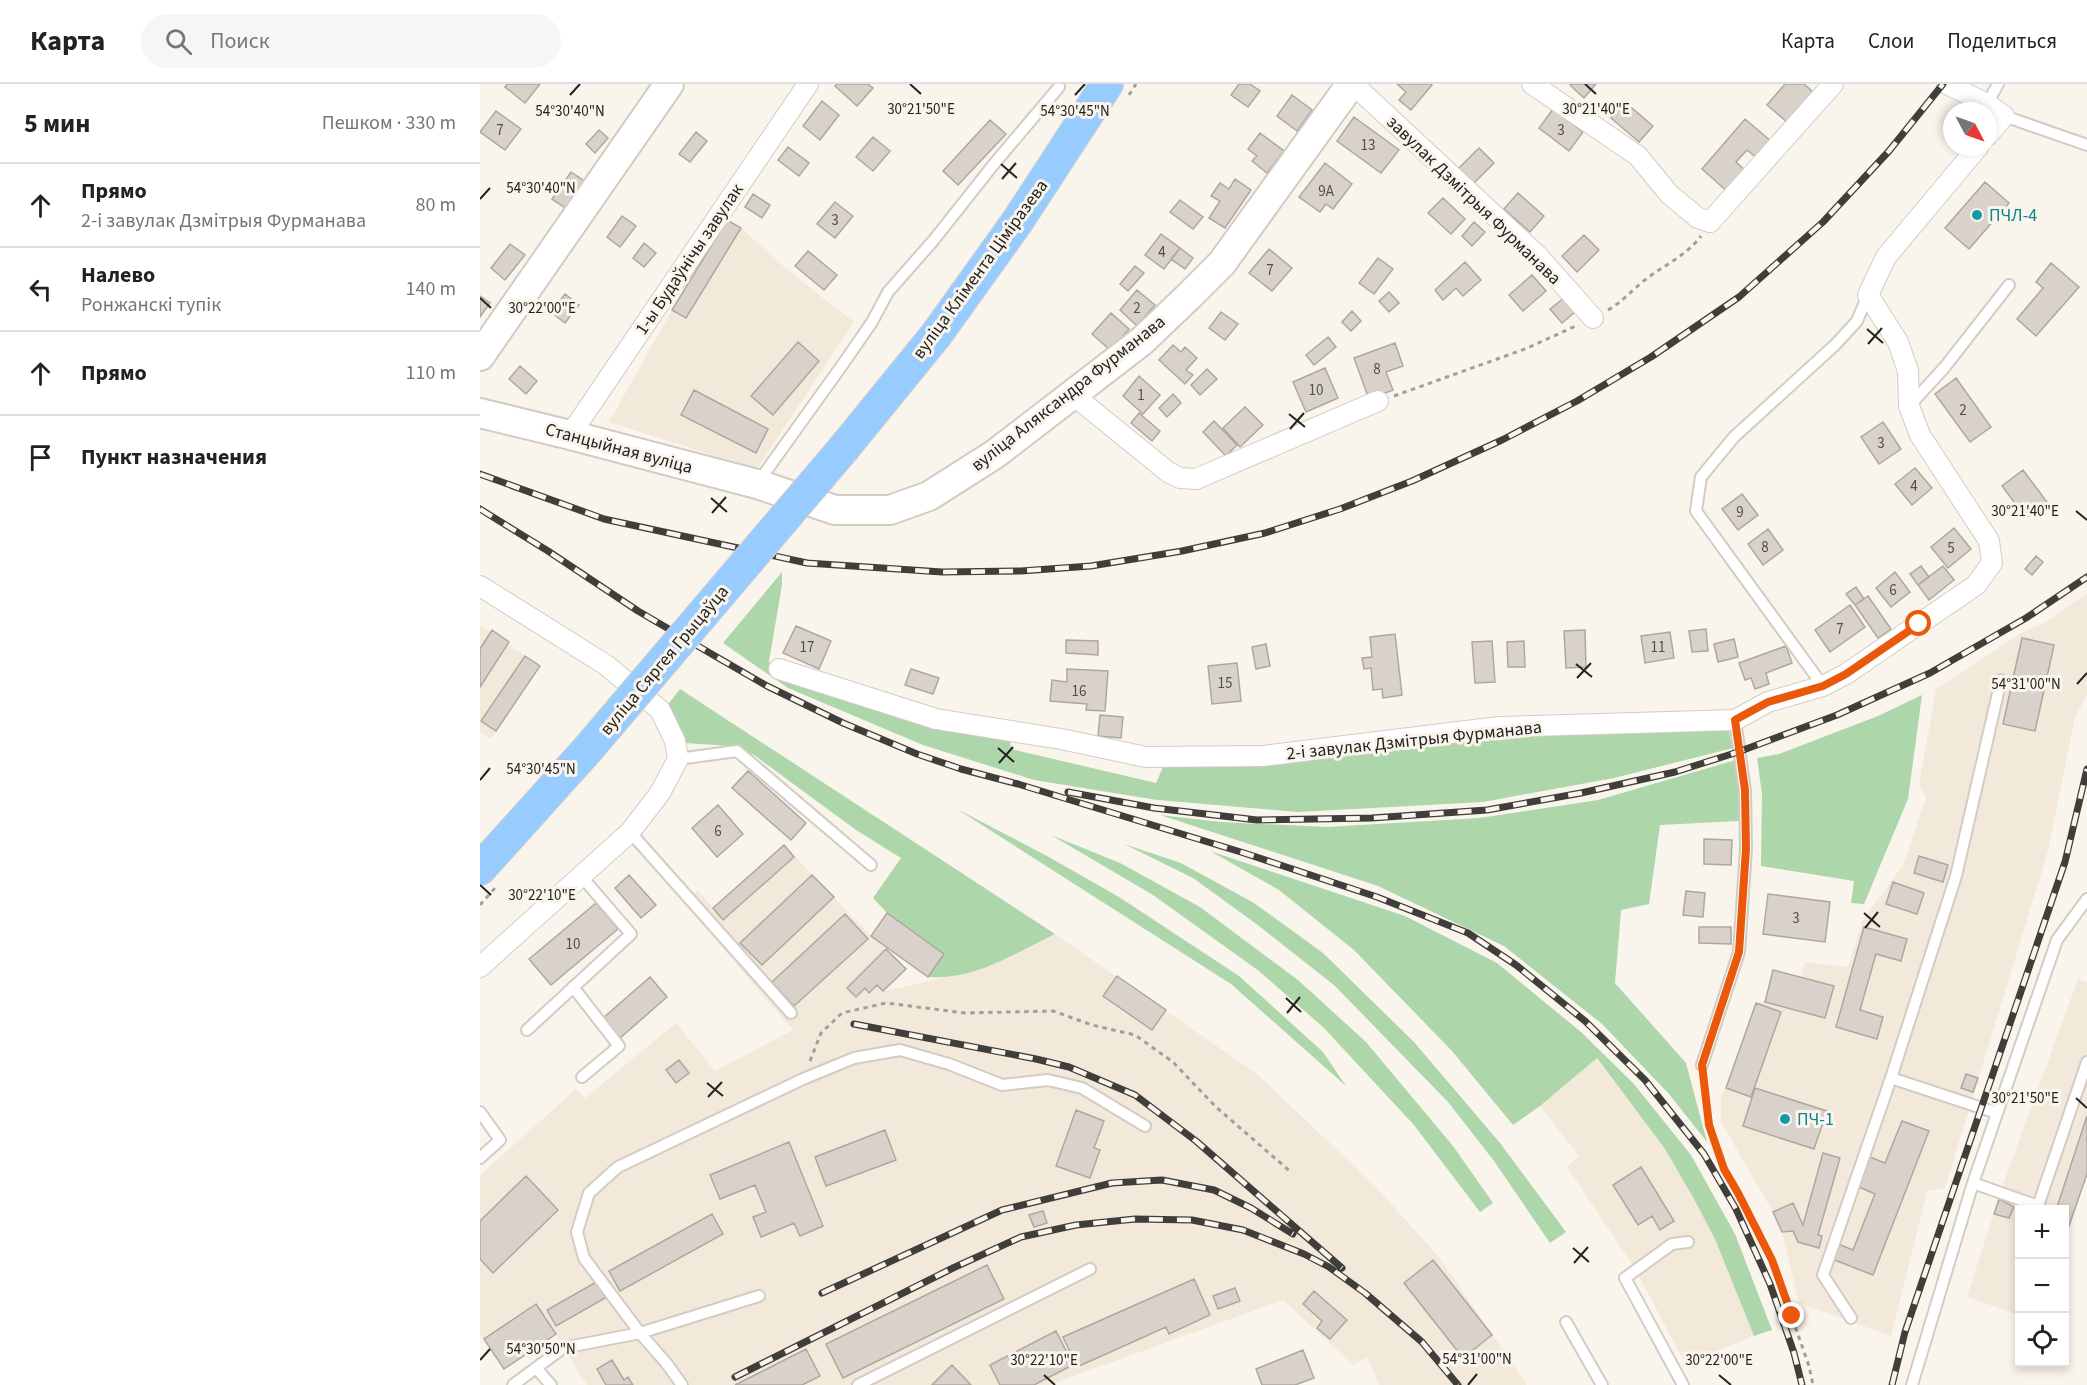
<!DOCTYPE html>
<html lang="ru">
<meta charset="utf-8">
<style>
:root{--surface:#fff;--page:#f6f6f6;--text:#222;--muted:#767676;--line:#e0e0e0}
body{margin:0;font-family:"Source Sans 3",sans-serif;background:var(--page);color:var(--text)}
.controls{position:absolute;right:18px;bottom:18px;display:grid;overflow:hidden;border-radius:0px;box-shadow:0 3px 9px #0003}
.controls button{width:54px;height:54px;display:grid;place-items:center;padding:0;border:0;border-bottom:2px solid var(--line);background:var(--surface);color:var(--text);font:30px sans-serif}
.compass{position:absolute;left:1463px;top:18px;width:54px;height:54px;border-radius:50%;background:var(--surface);box-shadow:0 3px 9px #0003;rotate:131deg}
.stop{position:absolute;width:18px;height:18px;margin:-14px;border:4px solid #ea580c;border-radius:50%;background:#fff}
.stop.end{background:#ea580c;border-color:#fff;box-shadow:0 2px 6px #0008}
.list{margin:0;padding:0;list-style:none}
h2{display:flex;justify-content:space-between;align-items:center;height:78px;margin:0;padding:0 24px;font-size:26px}
h2 small{font-size:20px;font-weight:400;color:var(--muted)}
.list li{display:grid;grid-template-columns:39px 1fr auto;gap:18px;align-items:center;box-sizing:border-box;height:84px;padding:0 24px;border-top:2px solid var(--line)}
.list b{display:block;font-size:22px;white-space:nowrap}
.list p{margin:0;font-size:20px;white-space:nowrap;color:var(--muted)}
.list em{font-size:20px;font-style:normal;color:var(--muted)}
.icon{flex:none;width:33px;height:33px;fill:none;stroke:currentColor;stroke-width:2;stroke-linecap:round;stroke-linejoin:round}
.map{position:relative;flex:none;width:1607px;height:1301px;overflow:hidden}
header{display:flex;align-items:center;gap:36px;box-sizing:border-box;height:84px;padding:0 30px;background:var(--surface);border-bottom:2px solid var(--line)}
header strong{font-size:28px}
nav{display:flex;gap:33px;margin-inline-start:auto;font-size:21px}
.search{width:420px;height:54px;background:var(--page);display:flex;align-items:center;gap:15px;box-sizing:border-box;padding:0 21px;border-radius:33px;color:var(--muted);font-size:22px}
main{display:flex}
aside{flex:1;background:var(--surface)}
.map>svg:first-child{display:block}
</style>
<header>
<strong>Карта</strong>
<div class="search"><svg class="icon" aria-label="search" viewBox="0 0 24 24"><circle cx="10" cy="10" r="6"/><path d="M15 15l6 6"/></svg>Поиск</div>
<nav><a>Карта</a><a>Слои</a><a>Поделиться</a></nav>
</header>
<main>
<aside>
<h2>5 мин<small>Пешком · 330 m</small></h2>
<ul class="list">
<li><svg class="icon" aria-label="ahead" viewBox="0 0 24 24"><path d="M12 20V5M6 11l6-6 6 6"/></svg><div><b>Прямо</b><p>2-і завулак Дзмітрыя Фурманава</p></div><em>80 m</em></li>
<li><svg class="icon" aria-label="left" viewBox="0 0 24 24"><path d="M17 20v-9H6M10 6l-5 5 5 5"/></svg><div><b>Налево</b><p>Ронжанскі тупік</p></div><em>140 m</em></li>
<li><svg class="icon" aria-label="ahead" viewBox="0 0 24 24"><path d="M12 20V5M6 11l6-6 6 6"/></svg><div><b>Прямо</b></div><em>110 m</em></li>
<li><svg class="icon" aria-label="arrive" viewBox="0 0 24 24"><path d="M6 21V4h12l-3 4 3 4H6"/></svg><div><b>Пункт назначения</b></div></li>
</ul>
</aside>
<div class="map">
<svg width="1607" height="1301" viewBox="0 0 1607 1301">
<rect width="100%" height="100%" fill="#faf5ec"/>
<path fill="#f3e9da" d="M247,136L261,144L310,188L374,238L277,385L129,338L192,226Z
M1607,509V611L1595,633L1568,767L1465,1104L1447,1107L1411,1252L1319,1219L1302,1148L1293,1128L1241,1038V1012L1245,1005L1276,919L1285,917L1293,886L1321,893L1325,878L1368,883L1383,835L1424,780L1446,713L1439,701L1456,605L1543,548L1563,540Z
M0,541L60,582L11,655L0,648Z
M304,761L391,852L426,885L404,907L499,886L575,850L777,990L894,1101L959,1173L1047,1301H899L887,1273L873,1281L803,1216L569,1301H107L83,1264L76,1250L24,1285L0,1251V1091L96,1005L105,1014L196,939L235,987L313,946L204,819L218,806L233,824Z
M1598,895L1607,898V1090L1585,1156L1584,1126H1540L1539,1231L1487,1213L1520,1109Z
M1116,974L1185,1065L1214,1115L1235,1155L1274,1252L1205,1279L1155,1185L1087,1083L1099,1072L1060,1022Z"/>
<path fill="#add6aa" d="M302,488V501L289,577L291,587L455,645L530,656L531,665L676,699L683,683H745L829,677L1018,650L1247,640L1253,664L1134,694L1003,718L818,728L677,716L554,696L443,661L308,604L243,559Z
M200,605L575,850C536,869 493,897 448,893L464,870L407,829L393,814L421,774L376,746L274,671L250,662L205,659L201,645L186,623Z
M1442,611L1428,715L1384,820L1371,819L1374,797L1281,782L1282,710L1277,674L1299,670L1398,632Z
M1256,676L1260,693L1259,737L1180,741L1169,820L1141,826L1135,899L1206,979L1227,1058L1189,1010L1122,940L1024,862L898,802L680,731L741,738L847,743L999,734L1118,716Z
M477,725L567,772L639,813L759,892L843,968L866,1002L751,900Z
M571,751L640,779L720,823L818,896L886,958L973,1062L1013,1119L1000,1128L934,1041L843,943L779,887L673,811Z
M644,760L701,779L774,819L843,869L934,958L1020,1059L1086,1148L1070,1159L1014,1077L968,1018L854,901L775,839L713,794Z
M730,767L925,832L1017,879L1101,948L1153,999L1211,1071L1255,1150L1292,1246L1274,1252L1235,1155L1214,1115L1185,1065L1117,974L1060,1022L1033,1041L972,967L874,866L799,806Z"/>
<path fill="#d9d2ca" stroke="#aea7a0" stroke-width="1.5" d="M27,0H60L45,19L25,3Z
M357,0H388L393,4L377,22L355,2Z
M759,0H770L780,7L768,23L751,11Z
M917,0H951L952,1L931,26L919,16L926,8Z
M1092,0H1116L1104,14L1090,1Z
M1305,0H1324L1334,9L1307,38L1287,21Z
M812,11L832,26L817,47L797,32Z
M342,17L359,31L340,56L323,42Z
M1145,18L1173,42L1159,58L1131,34Z
M1073,25L1103,48L1089,67L1059,44Z
M16,27L41,45L25,66L0,48Z
M874,33L919,66L901,89L857,57Z
M1265,35L1292,58L1278,75L1267,66L1256,78L1267,88L1249,109L1222,85Z
M510,36L526,50L478,101L463,87Z
M119,46L128,54L115,69L106,60Z
M216,48L227,57L210,78L199,70Z
M780,49L804,67L787,89L772,77L777,72L768,65Z
M393,53L410,67L393,87L376,73Z
M308,63L329,79L319,92L298,76Z
M999,64L1014,79L993,100L978,85Z
M845,79L872,100L853,125L846,120L840,128L819,113Z
M91,88L109,100L90,127L72,115Z
M755,95L771,106L745,144L729,134L740,117L731,112L740,99L749,105Z
M1505,98L1529,119L1489,165L1465,144Z
M1038,109L1064,132L1050,148L1024,125Z
M273,110L290,121L282,134L265,123Z
M963,114L985,135L971,150L948,129Z
M700,116L723,133L713,145L690,128Z
M355,118L373,132L355,154L337,140Z
M142,132L156,142L140,163L127,153Z
M247,136L261,144L206,234L192,226Z
M994,138L1005,148L992,162L982,152Z
M681,150L700,164L684,185L665,171Z
M1104,151L1119,166L1097,188L1082,172Z
M164,159L176,169L164,183L153,174Z
M30,160L45,171L25,196L11,184Z
M700,164L713,174L705,185L691,175Z
M789,165L812,184L792,207L769,189Z
M328,167L357,191L344,206L315,182Z
M898,174L913,185L894,210L879,199Z
M985,178L1001,196L983,212L976,204L963,216L955,206Z
M1571,179L1599,203L1556,252L1537,235L1563,204L1556,198Z
M655,182L664,189L648,207L640,200Z
M1052,191L1066,207L1043,227L1029,211Z
M657,206L675,221L657,242L640,226Z
M909,208L919,219L909,228L899,217Z
M85,210L99,221L85,239L71,228Z
M0,212L10,219L0,233Z
M1084,214L1095,228L1082,239L1070,225Z
M872,227L881,237L871,247L862,238Z
M741,228L758,240L745,256L729,244Z
M631,229L649,245L630,266L612,250Z
M848,253L856,263L834,281L826,271Z
M318,258L339,277L293,331L271,312Z
M915,259L923,282L906,288L913,306L889,315L874,274Z
M693,261L701,268L705,263L717,274L706,286L713,291L705,300L679,276Z
M40,282L57,297L46,310L29,295Z
M845,284L858,314L826,328L813,298Z
M727,285L737,295L720,311L711,301Z
M659,292L680,311L663,330L643,312Z
M1476,294L1511,343L1490,358L1455,310Z
M214,306L288,345L276,369L201,331Z
M693,310L701,319L687,333L679,324Z
M765,323L783,341L760,363L743,344Z
M659,329L680,347L672,357L651,339Z
M734,337L757,361L746,372L723,348Z
M1403,338L1421,365L1399,380L1381,353Z
M1435,384L1452,404L1432,421L1415,400Z
M1543,386L1567,418L1546,434L1522,402Z
M1262,410L1278,431L1258,446L1242,425Z
M1474,444L1491,465L1468,484L1451,463Z
M1288,445L1303,466L1283,481L1268,460Z
M1556,472L1563,478L1552,491L1545,485Z
M1441,482L1449,493L1438,501L1430,490Z
M1463,482L1474,496L1449,516L1438,501Z
M1415,488L1430,508L1411,523L1396,504Z
M1376,503L1384,515L1375,521L1366,510Z
M1388,512L1411,545L1398,554L1375,521Z
M1370,521L1385,543L1350,568L1335,546Z
M316,542L351,557L339,585L303,569Z
M1226,545L1228,567L1212,568L1209,547Z
M12,546L29,558L0,603V565Z
M1105,546L1106,583L1086,584L1084,547Z
M1190,548L1194,574L1165,579L1161,552Z
M915,550L922,611L903,614L902,605L893,606L891,584L884,585L882,574L892,573L890,553Z
M1542,554L1574,561L1555,647L1523,640Z
M1254,555L1258,573L1238,578L1234,560Z
M586,556L618,557V571L586,569Z
M1012,557L1015,598L995,599L992,558Z
M1044,557L1045,583H1028L1027,558Z
M786,560L790,582L776,585L772,563Z
M1306,562L1312,579L1286,589L1289,600L1275,605L1271,594L1265,596L1259,579Z
M45,572L60,582L16,647L1,637Z
M757,579L761,617L732,620L728,582Z
M431,585L459,594L453,610L425,601Z
M587,585L628,587L625,627L606,626L607,620L570,617L572,596L587,598Z
M620,631L643,633L641,654L618,652Z
M268,687L326,739L311,756L252,704Z
M238,721L263,750L237,773L212,744Z
M1224,755L1252,756L1251,781L1224,780Z
M304,761L314,773L243,836L233,824Z
M1439,772L1468,781L1463,798L1434,789Z
M149,791L176,821L161,834L135,804Z
M332,791L354,813L282,881L260,859Z
M1413,798L1444,809L1437,830L1406,820Z
M1206,807L1225,809L1223,833L1203,831Z
M1288,810L1350,818L1345,858L1283,850Z
M116,819L138,845L71,901L49,875Z
M407,829L464,870L448,893L391,852Z
M365,830L388,855L314,922L292,898Z
M1219,843H1251V860L1219,859Z
M1384,843L1427,855L1421,877L1396,870L1380,926L1403,933L1397,955L1356,943Z
M406,865L426,885L403,907L397,901L389,909L385,904L376,913L367,904Z
M1293,886L1354,902L1345,934L1285,918Z
M637,892L686,926L672,946L623,912Z
M170,893L187,913L139,955L122,935Z
M1276,919L1301,928L1271,1013L1246,1004Z
M199,976L209,989L196,999L186,986Z
M1486,990L1498,994L1493,1008L1481,1004Z
M1275,1004L1347,1027L1334,1065L1263,1042Z
M596,1026L624,1037L614,1064L620,1066L610,1094L576,1082Z
M1607,1032V1090L1584,1156V1126H1576Z
M1422,1037L1449,1047L1393,1191L1352,1175L1358,1160L1373,1166L1395,1110L1379,1103L1390,1073L1405,1079Z
M405,1046L416,1076L346,1102L335,1073Z
M309,1058L343,1142L320,1152L314,1139L281,1153L273,1133L286,1128L275,1101L240,1115L230,1091Z
M1343,1069L1360,1074L1338,1151L1342,1152L1339,1164L1318,1158L1313,1147L1302,1148L1293,1128L1313,1119L1323,1141Z
M1161,1083L1194,1137L1180,1146L1172,1132L1158,1141L1133,1101Z
M46,1092L78,1126L13,1189L0,1175V1137Z
M1519,1115L1534,1123L1529,1134L1514,1130Z
M563,1127L567,1139L554,1143L549,1131Z
M232,1130L243,1150L140,1207L129,1187Z
M953,1176L1012,1251L983,1274L924,1199Z
M507,1181L524,1215L363,1294L346,1260Z
M714,1195L730,1231L689,1250L686,1243L597,1283L583,1253Z
M118,1197L127,1213L76,1242L67,1226Z
M755,1204L760,1217L738,1225L733,1212Z
M834,1207L867,1236L850,1255L837,1244L842,1237L823,1220Z
M56,1220L76,1250L24,1285L4,1255Z
M576,1247L593,1281L554,1301H520L510,1281Z
M326,1265L340,1292L322,1301H255Z
M823,1266L834,1294L815,1301H782L776,1285Z
M132,1276L144,1296L148,1293L153,1301H126L117,1285Z
M472,1281L491,1301H452Z"/>
<g fill="none" stroke-linecap="round" stroke-linejoin="round">
<g stroke="#d2ccc4" stroke-width="14">
<path id="lane" d="M1507,20L1518,0
M1524,32L1607,61
M1430,321L1464,284L1529,201
M279,397L363,280L392,238L408,208L453,157L514,80L579,3
M1343,602L1216,427L1221,393L1254,353L1356,260L1377,237L1388,211
M198,675L257,667L391,781
M150,748L311,929
M93,903L139,962L102,993
M47,946L151,850L101,792
M1222,981L1259,868L1266,765L1265,707L1255,636
M0,1028L20,1056L0,1074
M1517,1029L1411,994L1476,792L1521,596
M1493,1099L1558,1122L1607,978
M279,1212L160,1249L104,1174L97,1148L109,1109L138,1083L323,995L374,974L420,966L469,980L522,1001L568,996L602,1004L665,1042
M1371,1234L1343,1191L1411,994
M1086,1238L1122,1301
M56,1284L71,1301
M33,1301L83,1264L160,1249L187,1280L202,1301
M378,1301L610,1185
M1203,1301L1145,1194L1192,1160L1208,1158
M1432,1301L1493,1099L1577,856L1607,815"/>
</g>
<g stroke="#d2ccc4" stroke-width="22">
<path id="street" d="M873,0L1057,171L1113,234
M1052,0L1158,72L1189,110L1218,134L1230,138L1353,0
M1467,0L1507,20L1524,32L1508,51
M592,310L688,388L700,394L716,395L898,317
M90,351L328,0
M0,502L126,581L180,626L195,657L198,675L180,709L150,748L0,883
M299,585L456,635L581,655L666,673L783,672L1019,643L1255,636L1288,618L1343,602L1366,590L1496,501L1512,479L1509,457L1440,351L1429,322L1428,287L1418,258L1388,211L1406,173L1498,63"/>
</g>
<g stroke="#d2ccc4" stroke-width="32">
<path id="secondary" d="M0,272L189,0
M0,329L90,351L277,400L355,426H410L449,412L515,370L662,257L708,213L742,179L871,0"/>
</g>
<g stroke="#d3d3d2" stroke-width="34">
<path id="primary" d="M364,364L456,251L537,138L627,0
M0,785L108,665"/>
</g>
<path stroke="#a29e98" stroke-width="3" stroke-dasharray="4.5 4.5" stroke-linecap="butt" d="M649,11L656,0
M1128,226C1142,218 1152,206 1165,196C1184,181 1206,172 1221,152
M914,312L1045,265L1098,241
M0,821L15,804
M330,977L341,949L362,929L406,919L485,929L573,927L612,941L655,951L693,978L736,1023L812,1089
M1223,992L1229,1041L1233,1056L1244,1085L1258,1109L1292,1176L1329,1282L1333,1301"/>
<use href="#lane" stroke="#fff" stroke-width="10"/>
<use href="#street" stroke="#fff" stroke-width="20"/>
<use href="#secondary" stroke="#fff" stroke-width="28"/>
<use href="#primary" stroke="#98ccfe" stroke-width="32"/>
<g stroke="#403e3a" stroke-width="7">
<path id="rail" d="M0,390L124,435L327,479L462,488L541,487L611,482L702,467L785,449L860,425L932,397L1022,356L1097,317L1171,273L1259,213L1343,138L1409,67L1463,0
M0,425L68,467L158,527L235,572L287,602L363,639L437,670L481,685L538,700L764,769L897,813L988,849L1036,881L1105,937L1165,996L1224,1070L1256,1125L1290,1200L1314,1269L1322,1301
M588,708L674,724L777,736L892,734L1007,726L1101,709L1195,688L1258,668L1357,631L1450,589L1546,534L1607,493
M374,940L556,975L589,983L655,1011L716,1057L862,1184
M342,1209L522,1126L632,1099L682,1096L734,1106L771,1124L813,1150
M255,1293L473,1184L541,1153L596,1141L655,1135L712,1136L763,1146L824,1170L849,1183L885,1209L942,1258L978,1301
M1412,1301L1425,1248L1585,778L1607,685"/>
</g>
<use href="#rail" stroke="#faf5ec" stroke-width="4.5" stroke-dasharray="14" stroke-linecap="butt"/>
<g stroke="#d3d3d2" stroke-width="34" stroke-linecap="butt">
<path id="primary-bridge" d="M108,665L364,364"/>
</g>
<use href="#primary-bridge" stroke="#98ccfe" stroke-width="32"/>
</g>
<g fill="none" stroke-linecap="round" stroke-linejoin="round">
<path stroke="#ea580c" stroke-width="8" d="M1312,1232L1292,1176L1258,1109L1244,1085L1229,1041L1222,981L1259,868L1266,765L1265,706L1255,636L1288,618L1343,602L1366,590L1439,540"/>
</g>
<path fill="none" stroke="#252320" stroke-width="2" d="M430,0L441,10M1105,0L1116,10M90,11L100,0M595,11L605,0M521,80L537,94M522,95L536,79M0,115L10,104M0,214L11,224M1387,245L1403,259M1388,260L1402,244M809,330L825,343M810,345L824,329M231,414L247,428M1596,427L1607,436M232,429L246,413M1096,580L1112,593M1097,594L1111,579M1597,600L1607,589M518,664L534,678M519,679L533,663M0,696L10,684M0,801L11,811M1384,829L1400,843M1385,844L1398,828M806,914L821,928M807,929L820,913M227,999L243,1012M228,1013L242,998M1596,1014L1607,1024M1093,1164L1109,1178M1094,1179L1108,1163M0,1276L10,1265M564,1291L575,1301M1239,1291L1251,1301M988,1301L997,1290"/>
<g fill="#0f9aa8" stroke="#faf5ec" stroke-width="2">
<circle cx="1497" cy="131" r="6"/>
<circle cx="1305" cy="1035" r="6"/>
</g>
<g text-anchor="middle" stroke-width="6" stroke-linejoin="round" paint-order="stroke">
<g font-size="15" fill="#524f4a">
<text x="20" y="51">7</text>
<text x="1081" y="51">3</text>
<text x="888" y="66">13</text>
<text x="846" y="112">9А</text>
<text x="355" y="141">3</text>
<text x="682" y="173">4</text>
<text x="790" y="191">7</text>
<text x="657" y="229">2</text>
<text x="897" y="290">8</text>
<text x="836" y="311">10</text>
<text x="661" y="316">1</text>
<text x="1483" y="331">2</text>
<text x="1401" y="364">3</text>
<text x="1434" y="407">4</text>
<text x="1260" y="433">9</text>
<text x="1285" y="468">8</text>
<text x="1471" y="469">5</text>
<text x="1413" y="511">6</text>
<text x="1360" y="550">7</text>
<text x="327" y="568">17</text>
<text x="1178" y="568">11</text>
<text x="745" y="604">15</text>
<text x="599" y="612">16</text>
<text x="238" y="752">6</text>
<text x="1316" y="839">3</text>
<text x="93" y="865">10</text>
</g>
<g font-size="18" fill="#252320" stroke="#faf5ec">
<text transform="translate(994 116) rotate(44)" y="6">завулак Дзмітрыя Фурманава</text>
<text transform="translate(209 175) rotate(-56)" y="6">1-ы Будаўнічы завулак</text>
<text transform="translate(500 185) rotate(-54)" y="6">вуліца Клімента Ціміразева</text>
<text transform="translate(588 309) rotate(-38)" y="6">вуліца Аляксандра Фурманава</text>
<text transform="translate(139 364) rotate(15)" y="6">Станцыйная вуліца</text>
<text transform="translate(184 576) rotate(-50)" y="6">вуліца Сяргея Грыцаўца</text>
<text transform="translate(934 656) rotate(-6)" y="6">2-і завулак Дзмітрыя Фурманава</text>
</g>
<g font-size="18" fill="#0d838f" stroke="#faf5ec" text-anchor="start">
<text x="1509" y="137">ПЧЛ-4</text>
<text x="1317" y="1041">ПЧ-1</text>
</g>
</g>
<g font-size="15" text-anchor="middle" fill="#252320" stroke="#faf5ec" stroke-width="6" stroke-linejoin="round" paint-order="stroke">
<text x="441" y="30">30°21'50"E</text>
<text x="1116" y="30">30°21'40"E</text>
<text x="90" y="32">54°30'40"N</text>
<text x="595" y="32">54°30'45"N</text>
<text x="61" y="109">54°30'40"N</text>
<text x="62" y="229">30°22'00"E</text>
<text x="1545" y="432">30°21'40"E</text>
<text x="1546" y="605">54°31'00"N</text>
<text x="61" y="690">54°30'45"N</text>
<text x="62" y="816">30°22'10"E</text>
<text x="1545" y="1019">30°21'50"E</text>
<text x="61" y="1270">54°30'50"N</text>
<text x="997" y="1280">54°31'00"N</text>
<text x="564" y="1281">30°22'10"E</text>
<text x="1239" y="1281">30°22'00"E</text>
</g>
</svg>
<div class="controls">
<button>+</button>
<button>−</button>
<button><svg class="icon" aria-label="locate" viewBox="0 0 24 24"><circle cx="12" cy="12" r="6"/><path d="M12 2v4M12 18v4M2 12h4M18 12h4"/></svg></button>
</div>
<svg class="compass" viewBox="-18 -18 36 36"><path d="M0-13l5 13h-10z" fill="#e53935"/><path d="M0 13l5-13h-10z" fill="#767676"/></svg>
<div class="stop" style="left:1439px;top:540px"></div>
<div class="stop end" style="left:1312px;top:1232px"></div>
</div>
</main>
